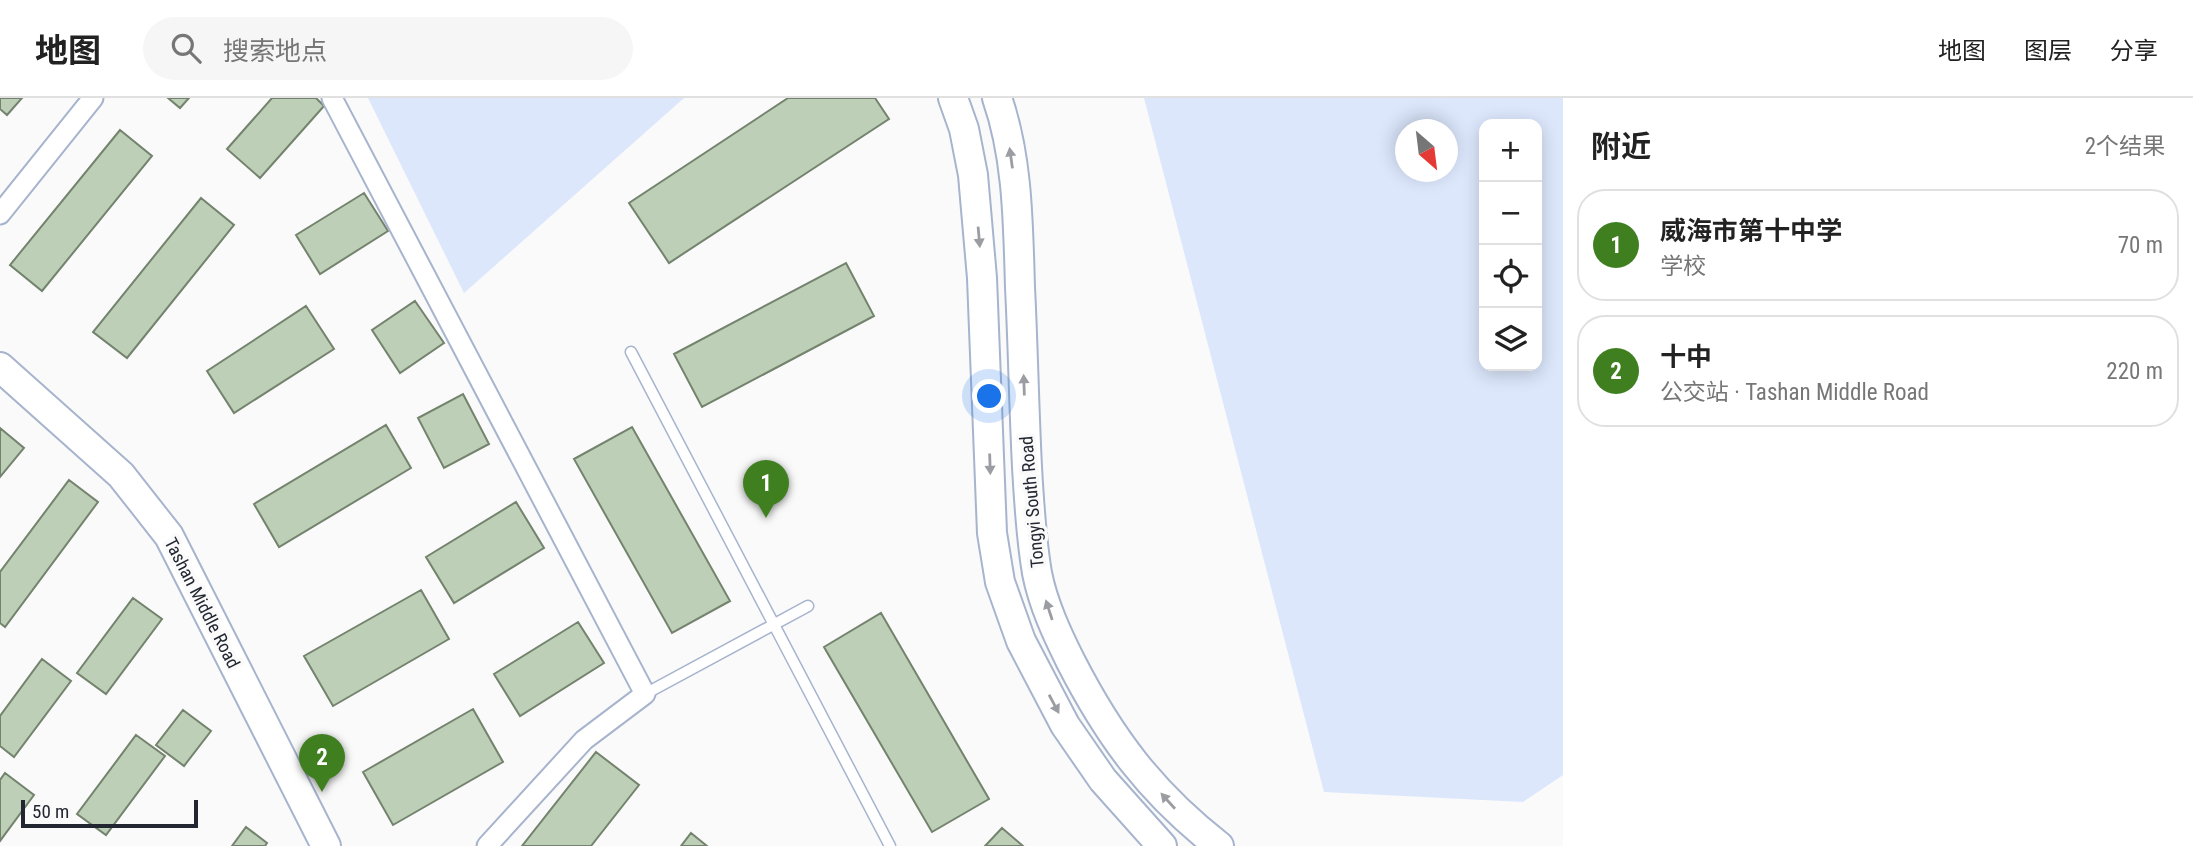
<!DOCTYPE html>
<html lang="zh">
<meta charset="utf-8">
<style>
:root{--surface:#fff;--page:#f6f6f6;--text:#222;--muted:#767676;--line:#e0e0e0;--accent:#3f7f1f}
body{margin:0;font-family:"Roboto Condensed","Noto Sans SC",sans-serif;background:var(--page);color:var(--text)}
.controls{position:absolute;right:21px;top:21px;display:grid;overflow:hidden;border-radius:14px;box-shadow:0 4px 18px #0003}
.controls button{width:63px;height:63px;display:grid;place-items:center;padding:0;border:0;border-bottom:2px solid var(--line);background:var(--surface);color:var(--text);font:35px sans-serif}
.compass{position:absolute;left:1395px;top:21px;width:63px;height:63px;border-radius:50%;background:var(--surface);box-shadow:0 4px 18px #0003;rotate:152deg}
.scale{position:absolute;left:21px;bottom:18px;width:177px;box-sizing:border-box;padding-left:7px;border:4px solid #212630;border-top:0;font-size:19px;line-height:24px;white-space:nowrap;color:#212630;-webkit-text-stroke:5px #fafafa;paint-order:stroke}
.you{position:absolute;left:990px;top:299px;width:24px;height:24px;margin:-18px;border:5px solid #fff;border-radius:50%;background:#1a73e8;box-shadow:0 0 0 10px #1a73e833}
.badge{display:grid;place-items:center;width:46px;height:46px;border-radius:50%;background:var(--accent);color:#fff;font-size:23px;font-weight:700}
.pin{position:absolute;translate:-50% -58px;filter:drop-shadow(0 2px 4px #0008)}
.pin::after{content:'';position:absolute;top:37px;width:24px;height:21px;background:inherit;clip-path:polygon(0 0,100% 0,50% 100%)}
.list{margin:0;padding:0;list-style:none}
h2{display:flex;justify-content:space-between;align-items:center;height:91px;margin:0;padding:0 28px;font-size:30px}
h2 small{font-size:23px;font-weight:400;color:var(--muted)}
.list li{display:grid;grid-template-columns:46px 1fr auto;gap:21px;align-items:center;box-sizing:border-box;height:112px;margin:0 14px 14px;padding:0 14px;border:2px solid var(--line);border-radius:28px}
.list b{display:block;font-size:26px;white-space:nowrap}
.list p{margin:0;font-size:23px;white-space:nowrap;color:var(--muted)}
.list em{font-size:23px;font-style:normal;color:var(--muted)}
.icon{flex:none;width:38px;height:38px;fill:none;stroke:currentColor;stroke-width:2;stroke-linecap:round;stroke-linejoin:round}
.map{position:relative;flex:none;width:1563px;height:748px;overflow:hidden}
header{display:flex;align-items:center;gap:42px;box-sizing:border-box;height:98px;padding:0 35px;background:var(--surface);border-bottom:2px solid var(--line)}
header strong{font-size:33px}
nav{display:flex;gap:38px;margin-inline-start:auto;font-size:24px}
.search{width:490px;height:63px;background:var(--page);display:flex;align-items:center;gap:18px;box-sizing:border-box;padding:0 24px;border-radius:38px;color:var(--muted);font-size:26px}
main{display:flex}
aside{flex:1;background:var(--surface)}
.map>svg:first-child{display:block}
</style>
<header>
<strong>地图</strong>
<div class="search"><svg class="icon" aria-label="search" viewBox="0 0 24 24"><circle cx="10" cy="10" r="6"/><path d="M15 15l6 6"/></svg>搜索地点</div>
<nav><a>地图</a><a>图层</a><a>分享</a></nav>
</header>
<main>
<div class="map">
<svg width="1563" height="748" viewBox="0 0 1563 748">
<rect width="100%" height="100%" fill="#fafafa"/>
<path fill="#dce7fc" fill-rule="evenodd" d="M368,0H684L464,195Z
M1144,0H1563V677L1523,704L1324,694ZM1484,26H1537V268H1484ZM1406,32H1448V74H1406Z"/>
<path fill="#bdcfb6" stroke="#73836d" stroke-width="2" d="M0,0H22L7,17L0,11Z
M168,0H189L180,10Z
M272,0H316L324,8L260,80L227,51Z
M788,0H875L889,21L669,165L629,105Z
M120,32L152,58L42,193L10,167Z
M364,95L388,133L320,176L296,137Z
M201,100L234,127L127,260L93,234Z
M846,165L874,218L702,309L674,256Z
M415,203L444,245L400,275L372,232Z
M306,208L334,251L234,315L207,273Z
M463,296L489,346L444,370L418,320Z
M386,327L411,370L279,449L254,406Z
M632,329L730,503L672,535L574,361Z
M0,330L24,350L0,379Z
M69,382L98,404L5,529L0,525V474Z
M516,404L544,450L454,505L426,459Z
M421,492L449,541L333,608L304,558Z
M133,500L162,521L106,596L77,575Z
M881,515L989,701L932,734L824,549Z
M578,524L604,565L520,618L494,576Z
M42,561L71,583L14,659L0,648V618Z
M473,611L503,664L393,727L363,674Z
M183,612L211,633L184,668L156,647Z
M136,637L165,658L106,737L77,716Z
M596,654L639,687L591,748H522Z
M5,675L34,697L0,743V682Z
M246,729L267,745L265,748H232Z
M1002,730L1023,748H985Z
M691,735L707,748H681Z"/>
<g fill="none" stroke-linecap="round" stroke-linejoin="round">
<g stroke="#a7b4cd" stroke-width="13">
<path id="service" d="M631,254L890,748
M645,596L808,508"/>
</g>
<g stroke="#a7b4cd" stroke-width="23">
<path id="minor" d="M332,0L645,596L584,642L487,748
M0,116L93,0"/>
</g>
<g stroke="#a7b4cd" stroke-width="32">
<path id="secondary" d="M953,0L964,31L973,77L982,180L992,435L1000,484L1021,543L1065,627L1103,682L1162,748
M997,0C1018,60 1018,126 1020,189C1023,249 1024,309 1027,369C1029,405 1031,440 1037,475C1043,506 1057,536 1071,564C1110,640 1151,695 1219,748
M0,269L121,377L169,438L326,748"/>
</g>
<use href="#service" stroke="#fff" stroke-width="10"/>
<use href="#minor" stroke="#fff" stroke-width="19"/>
<use href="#secondary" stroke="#fff" stroke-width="28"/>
</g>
<defs><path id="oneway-solid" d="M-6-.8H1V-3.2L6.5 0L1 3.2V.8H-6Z" transform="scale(1.75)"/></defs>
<g fill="#9b9da2">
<use href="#oneway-solid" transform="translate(1011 60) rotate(-98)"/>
<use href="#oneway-solid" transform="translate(979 139) rotate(85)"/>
<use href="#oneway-solid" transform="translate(1024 287) rotate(-92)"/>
<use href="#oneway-solid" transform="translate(990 366) rotate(88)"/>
<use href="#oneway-solid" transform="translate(1049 512) rotate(-108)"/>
<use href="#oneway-solid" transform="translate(1054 606) rotate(62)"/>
<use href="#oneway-solid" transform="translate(1168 703) rotate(-132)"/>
</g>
<g text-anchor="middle" stroke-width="7" stroke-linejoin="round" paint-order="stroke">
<g font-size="18" fill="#212630" stroke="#fafafa">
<text transform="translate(1032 404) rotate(-95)" y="6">Tongyi South Road</text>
<text transform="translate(202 505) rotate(63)" y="6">Tashan Middle Road</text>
</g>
</g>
</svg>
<div class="controls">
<button>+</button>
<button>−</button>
<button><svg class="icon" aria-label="locate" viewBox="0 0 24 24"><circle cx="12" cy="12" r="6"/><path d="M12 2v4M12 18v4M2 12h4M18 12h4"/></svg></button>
<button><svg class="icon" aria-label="layers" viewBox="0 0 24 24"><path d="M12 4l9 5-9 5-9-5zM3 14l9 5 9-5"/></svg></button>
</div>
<svg class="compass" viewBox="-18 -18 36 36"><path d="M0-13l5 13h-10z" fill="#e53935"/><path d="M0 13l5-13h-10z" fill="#767676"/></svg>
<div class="scale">50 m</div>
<div class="you"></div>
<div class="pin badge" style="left:766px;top:420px">1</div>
<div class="pin badge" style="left:322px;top:694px">2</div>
</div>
<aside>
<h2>附近<small>2个结果</small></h2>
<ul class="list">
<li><span class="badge">1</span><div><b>威海市第十中学</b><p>学校</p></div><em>70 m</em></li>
<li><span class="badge">2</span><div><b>十中</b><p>公交站 · Tashan Middle Road</p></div><em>220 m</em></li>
</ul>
</aside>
</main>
